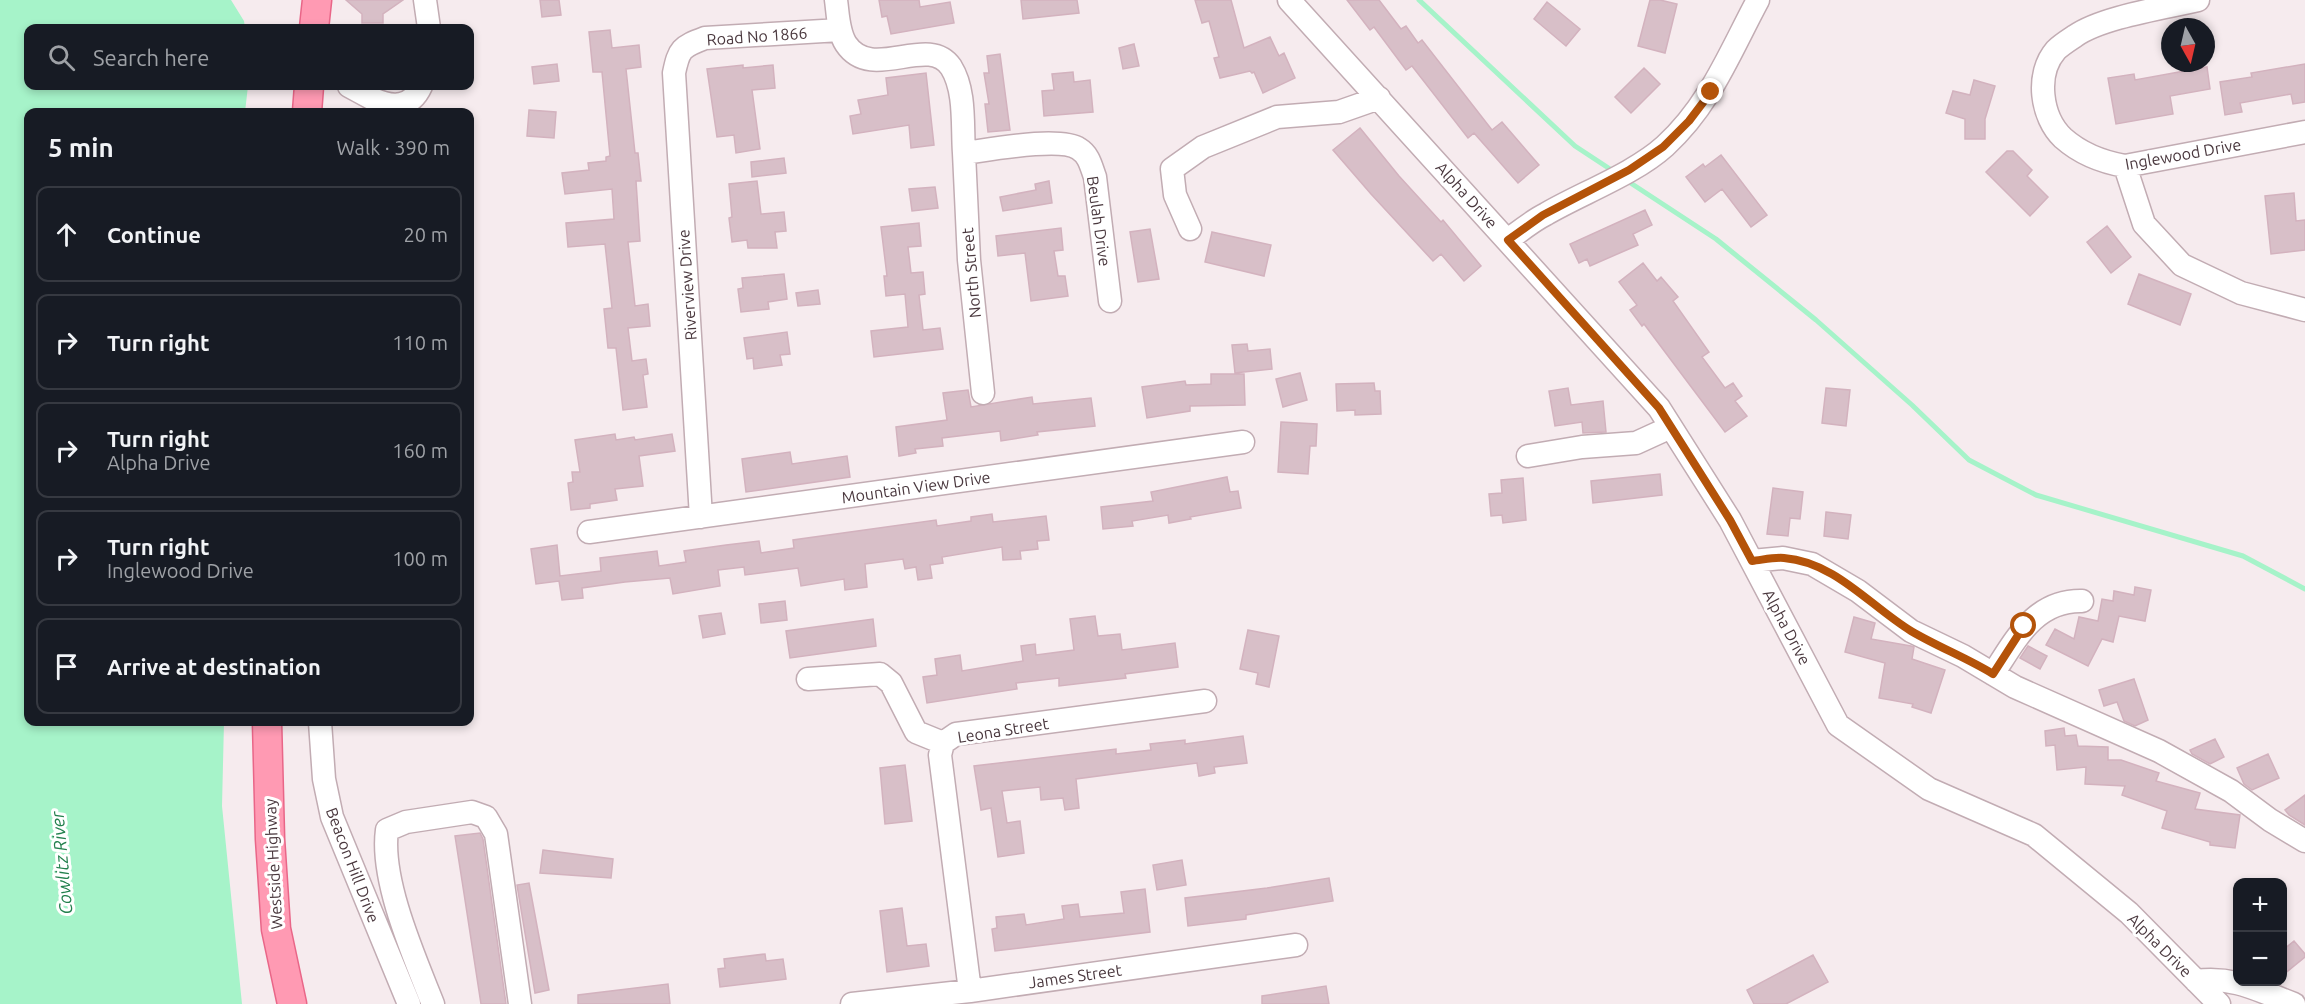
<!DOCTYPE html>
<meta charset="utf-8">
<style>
:root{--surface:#171b24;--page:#20242c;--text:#f1f3f6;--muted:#9ea1a6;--line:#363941}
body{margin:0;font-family:Ubuntu,sans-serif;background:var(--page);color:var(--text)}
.controls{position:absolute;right:18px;bottom:18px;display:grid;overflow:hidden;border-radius:12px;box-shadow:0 3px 9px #0003}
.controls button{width:54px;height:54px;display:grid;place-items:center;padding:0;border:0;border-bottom:2px solid var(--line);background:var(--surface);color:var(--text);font:30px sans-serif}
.compass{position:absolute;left:2161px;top:18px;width:54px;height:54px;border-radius:50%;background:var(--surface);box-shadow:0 3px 9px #0003;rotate:172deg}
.stop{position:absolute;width:18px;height:18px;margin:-14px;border:4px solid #b45309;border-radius:50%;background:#fff}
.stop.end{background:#b45309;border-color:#fff;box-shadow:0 2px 6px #0008}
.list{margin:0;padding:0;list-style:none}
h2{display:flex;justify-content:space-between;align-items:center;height:78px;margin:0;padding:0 24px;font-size:26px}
h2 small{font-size:20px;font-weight:400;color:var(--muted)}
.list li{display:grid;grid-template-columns:39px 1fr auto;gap:18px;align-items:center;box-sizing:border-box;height:96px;margin:0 12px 12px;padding:0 12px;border:2px solid var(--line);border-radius:12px}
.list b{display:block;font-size:22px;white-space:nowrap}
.list p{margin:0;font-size:20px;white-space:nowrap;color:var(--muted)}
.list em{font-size:20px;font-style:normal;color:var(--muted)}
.icon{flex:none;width:33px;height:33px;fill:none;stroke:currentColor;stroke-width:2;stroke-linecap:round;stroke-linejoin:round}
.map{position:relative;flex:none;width:2305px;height:1004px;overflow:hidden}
.search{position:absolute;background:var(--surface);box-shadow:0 3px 9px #0003;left:24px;top:24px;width:450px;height:66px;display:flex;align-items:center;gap:15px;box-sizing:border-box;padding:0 21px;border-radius:12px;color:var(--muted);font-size:22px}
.panel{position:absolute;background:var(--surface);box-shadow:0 3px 9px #0003;left:24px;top:108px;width:450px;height:618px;border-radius:12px}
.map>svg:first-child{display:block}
</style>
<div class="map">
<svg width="2305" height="1004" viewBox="0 0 2305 1004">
<rect width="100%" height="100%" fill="#f6ebee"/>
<path fill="#a6f3c9" d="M0,0H231L244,21L245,28H28V86H248L245,112H28V722H224L222,806L242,1004H0Z"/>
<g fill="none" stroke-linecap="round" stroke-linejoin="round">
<path stroke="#a6f3c9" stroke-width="5" d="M1419,0L1575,146L1613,171
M1626,180L1716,239L1816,320L1912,405L1969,460L2036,495L2243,556L2305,589"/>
</g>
<path fill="#d8bfc8" stroke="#d3b2be" stroke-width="1.5" d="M346,0H403L383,14V23H362V14Z
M540,0H559L561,15L542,17Z
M879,0H919L920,7L950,2L954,23L891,34L887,16L882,17Z
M1021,0H1077L1079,13L1023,19Z
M1195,0H1231L1244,48L1270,37L1279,56L1284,53L1295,78L1263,93L1254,72L1252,73L1250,71L1220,78L1214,58L1219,57L1209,21L1202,23Z
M1347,0H1379L1401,29L1406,26L1418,43L1422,40L1492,130L1502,122L1539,165L1518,183L1474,133L1468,138L1412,66L1406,70L1374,27L1370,30Z
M1650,0H1660L1677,4L1665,53L1638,46Z
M1547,2L1580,29L1566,46L1534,19Z
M610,30L612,48L639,45L641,67L626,69L635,153H638L641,181H636L640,241L628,242L635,306L648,304L650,326L628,328L632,361L646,359L648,374L643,375L647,407L623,410L616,348H608L604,309L612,308L605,244L568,247L566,223L614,219L612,189L565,194L562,173L589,170L588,163L606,161V157L610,156L602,72H593L589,32Z
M1134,44L1139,66L1123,69L1119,48Z
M1000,54L1010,130L988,132L985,104H989L984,73H989L987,56Z
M557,64L559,81L534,84L532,67Z
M2305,64V102L2293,104L2291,94L2240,103L2242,112L2225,115L2220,82L2252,77L2251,73Z
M743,65V68L773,65L775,88L752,90L760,149L736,153L734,135L717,137L707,69Z
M2207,67L2210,89L2170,96L2173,114L2116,124L2108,78L2134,74L2135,80Z
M1644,68L1660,84L1631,113L1615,97Z
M1073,72L1074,82L1090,80L1093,112L1044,116L1042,91L1054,90L1052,74Z
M926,73L934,145L911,148L909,125L853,134L850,116L861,114L858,100L888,95L886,78Z
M1974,80L1995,86L1985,119V139H1965V119L1946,113L1953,91L1970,95Z
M529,110L556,112L554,138L527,136Z
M1360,128L1399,176L1441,222L1443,220L1481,266L1464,281L1441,254L1433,261L1371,194L1333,150Z
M2007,151H2013L2032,170L2027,176L2048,197L2030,216L1986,172Z
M1721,155L1767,215L1751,227L1722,189L1705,202L1686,177L1703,164L1705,167Z
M784,158L786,173L752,177L751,162Z
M757,181L761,214L784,212L786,231L775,232L777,248H748L747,240L732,242L729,218L732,217L729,184Z
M1049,181L1052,203L1003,211L1000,197L1036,190L1035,184Z
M935,187L938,208L912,211L909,189Z
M2294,193L2296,221L2305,220V250L2271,254L2265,196Z
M1645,210L1652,225L1633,234L1638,245L1590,266L1587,259L1579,263L1570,244Z
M919,223L921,246L908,247L911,273L923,272L925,294L919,295L923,330L940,328L943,349L874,357L871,331L908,327L905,294L886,296L884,276H887L881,227Z
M2107,226L2131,257L2111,273L2087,242Z
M1061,228L1063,250L1054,251L1058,276H1065L1068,296L1031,301L1025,253L998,256L996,236Z
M1150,229L1159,279L1138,282L1130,232Z
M1212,232L1271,245L1264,276L1205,262Z
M1643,263L1657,281L1661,277L1678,297L1673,301L1709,352L1702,357L1725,388L1733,383L1742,396L1735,401L1747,416L1725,432L1644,324L1642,326L1630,310L1637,305L1619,282Z
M784,274L787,299L768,302L769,309L741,312L738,289L743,288L742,278Z
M2139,274L2191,294L2180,325L2128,304Z
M818,290L820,304L798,306L796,293Z
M787,332L790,354L780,355L782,365L754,369L753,358L747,359L744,338Z
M1247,344L1248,351L1270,349L1272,369L1235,373L1232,345Z
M1300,373L1307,400L1283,407L1276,379Z
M1211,374H1244L1245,405L1190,406V411L1147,418L1142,387L1185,381L1186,385L1211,384Z
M1374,383L1375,391H1380L1381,414L1355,415V410L1337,411L1336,384Z
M1568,388L1571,405L1603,401L1606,432L1583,433L1582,422L1555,426L1549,391Z
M1826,388L1850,390L1846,426L1822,423Z
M968,390L971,407L1032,397L1033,404L1091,398L1095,426L1037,432L1038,435L1001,441L1000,431L942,438L943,446L915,449L916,453L899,456L896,427L947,420L943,393Z
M1281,422L1317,424L1316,446H1310L1308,474L1278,472Z
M615,434L616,440L634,437L635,440L672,434L675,451L639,456L643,486L615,489L617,500L590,504V508L571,510L568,483L573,482L572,472H580L575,440Z
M790,452L792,464L847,456L850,477L746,492L742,459Z
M1660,474L1662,495L1593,503L1591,481Z
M1227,477L1230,492L1238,491L1241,508L1190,517L1191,519L1169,523L1168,515L1132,521L1133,526L1103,529L1101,507L1153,501L1151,492Z
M1523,478L1526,520L1503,523L1502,515L1491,516L1489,494L1502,493L1501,480Z
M1773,488L1803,492L1800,519L1790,518L1788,536L1767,534Z
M1826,512L1851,515L1848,539L1824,536Z
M992,514L993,522L1046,516L1049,540L1037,541L1038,549L1020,551L1021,559L1003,560L1002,547L942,557L943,563L930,565L932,578L918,580L916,567L905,569L903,559L865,564L867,587L845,590L844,579L801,586L798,568L745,575L744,567L718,570L720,586L673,594L670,578L625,582L582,588L583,598L562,600L559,581L536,584L531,549L557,545L560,576L601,571L600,558L657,551L659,566L686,562L684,551L726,545L759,541L761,553L794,548L793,540L936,520L937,526L971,521V517Z
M2135,587L2151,590L2145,621L2119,616L2113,642L2102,639L2088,666L2046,645L2055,629L2074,639L2079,617L2098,621L2102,599L2113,601L2114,591L2134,595Z
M785,601L787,620L761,623L759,604Z
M721,613L725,634L703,638L699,616Z
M1095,616L1098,636L1120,634L1122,650L1175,643L1178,667L1125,674L1126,678L1059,686V678L1016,683L1017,689L927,703L923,677L937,675L935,659L960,655L962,671L1023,661L1021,646L1035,644L1036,655L1074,650L1070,619Z
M1854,617L1875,623L1871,639L1911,646L1914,647L1912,659L1945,670L1931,713L1912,707L1913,704L1879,698L1885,663L1845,652Z
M873,619L876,646L790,658L786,631Z
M1248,630L1279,636L1269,687L1256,684L1258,673L1240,669Z
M2028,646L2047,656L2040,669L2020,658Z
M2134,679L2148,720L2135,726L2124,721L2117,702L2104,706L2099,690Z
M2064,728L2065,736L2076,735L2078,746L2108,747V760H2121L2159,773L2156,781L2200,793L2195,809L2240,815L2235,848L2210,845V842L2162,828L2167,811L2122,795L2125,786L2085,784L2086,767L2057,770L2055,745L2046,746L2045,731Z
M1243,736L1247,763L1214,767L1215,773L1199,776L1197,763L1076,779L1079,808L1065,810L1063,798L1041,800L1040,787L1002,791L1007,823L1020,821L1024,853L998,857L991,808L981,810L974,766L1116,749V754L1151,750L1150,744L1185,740V744Z
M2215,739L2224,757L2210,764L2192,754L2190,750Z
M2268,754L2279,778L2252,790L2244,784L2237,768Z
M905,765L912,821L885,824L880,768Z
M2305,795V825L2289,815L2285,810Z
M480,833L483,839L506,1004H481L463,887L455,836Z
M543,850L613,859L611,878L540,873Z
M1182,860L1186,885L1157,890L1153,865Z
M1329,878L1333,901L1246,915V919L1188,926L1185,898L1267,888Z
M529,883L549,990L535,993L517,885Z
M1145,889L1150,932L995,951L992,929L997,928L996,917L1024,914L1026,925L1064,919L1062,906L1078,904L1080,917L1124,913L1121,892Z
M902,908L907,946L926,944L929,966L887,972L880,911Z
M2294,941L2305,954V957L2283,975V950Z
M765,954L766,961L783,959L786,979L720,987L718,969L725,968L724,959Z
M1813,955L1828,982L1786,1004H1754L1747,990Z
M668,984L670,1004H578V995Z
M1326,986L1329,1004H1262V996Z"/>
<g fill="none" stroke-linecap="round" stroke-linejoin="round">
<g stroke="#c2acb3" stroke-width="25">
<path id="minor" d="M425,0L429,28
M836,0C838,14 838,32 846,44C872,83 928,33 951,67C966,91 962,126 964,153C988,150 1060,136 1079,149C1089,155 1091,166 1095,177L1110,301
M1289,0L1659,408L1730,520L1838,725L1929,789L2034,835L2129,913L2219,1004
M2198,0C2164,8 2102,17 2075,36C2069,40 2061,45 2056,50C2035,74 2041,117 2063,138C2081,154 2102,162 2125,166L2305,132
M349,86L373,99L382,111
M373,99C393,108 411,108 421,86
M964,153L969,260L983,393
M2125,166L2144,224L2182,265L2241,293L2305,310
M1190,229L1175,195L1172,169L1203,147L1277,117L1339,112L1379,98
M1508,240C1520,231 1532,221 1546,214C1582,193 1634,174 1665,146C1710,105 1730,52 1758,0
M1528,456L1582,447L1636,443L1671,427
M701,517L674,73C679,49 681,47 705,38L840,30
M589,532L1243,442
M1752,561L1783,558L1812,564L1858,591L1911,631L1963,656L2015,687L2159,751L2231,791L2270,820L2305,841
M1993,674C2016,639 2035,600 2082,601
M808,679L880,674L891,683L916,732L943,743
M320,722L324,779L332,817L409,1004
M2196,981C2235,976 2259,991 2294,1004
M970,991L940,755L943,743L956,734L1205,701
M433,1004C414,956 380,880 387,830L406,822L472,812L486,817L496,834L520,1004
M852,1004L970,991L1296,945"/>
</g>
<g stroke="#e96688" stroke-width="31">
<path id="major" d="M314,28L317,0
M307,112L309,86
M267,722L270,839L276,929L292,1004"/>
</g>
<use href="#minor" stroke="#fff" stroke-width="22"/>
<use href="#major" stroke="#ff9ab3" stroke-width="28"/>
</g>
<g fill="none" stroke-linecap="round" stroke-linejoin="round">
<path stroke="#b45309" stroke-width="8" d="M1711,92L1689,121L1663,147L1629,170L1543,215L1508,240L1659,408L1730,520L1752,561C1762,560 1774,557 1784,558C1835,562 1870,606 1911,631C1938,647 1967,658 1993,674L2024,626"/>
</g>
<g text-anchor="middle" stroke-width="6" stroke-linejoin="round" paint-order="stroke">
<g font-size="16" fill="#4a383e" stroke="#fff">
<text transform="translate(757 36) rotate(-4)" y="6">Road No 1866</text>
<text transform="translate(2183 154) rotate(-10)" y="6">Inglewood Drive</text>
<text transform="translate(1467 195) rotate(48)" y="6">Alpha Drive</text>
<text transform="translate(1099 221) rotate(82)" y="6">Beulah Drive</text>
<text transform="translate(971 273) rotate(-95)" y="6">North Street</text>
<text transform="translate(687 285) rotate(-94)" y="6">Riverview Drive</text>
<text transform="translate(916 487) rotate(-8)" y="6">Mountain View Drive</text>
<text transform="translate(1787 627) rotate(62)" y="6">Alpha Drive</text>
<text transform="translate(1003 730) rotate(-9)" y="6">Leona Street</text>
<text transform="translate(273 864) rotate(-93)" y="6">Westside Highway</text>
<text transform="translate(353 865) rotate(69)" y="6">Beacon Hill Drive</text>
<text transform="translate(2160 945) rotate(45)" y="6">Alpha Drive</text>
<text transform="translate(1075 976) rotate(-8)" y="6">James Street</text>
</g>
<g font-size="18" font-style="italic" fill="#23804d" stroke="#fff">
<text transform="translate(62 863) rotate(-95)" y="6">Cowlitz River</text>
</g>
</g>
</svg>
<div class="controls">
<button>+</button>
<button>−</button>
</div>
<svg class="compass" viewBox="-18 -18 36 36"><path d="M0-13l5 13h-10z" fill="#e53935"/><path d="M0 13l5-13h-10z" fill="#9ea1a6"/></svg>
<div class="stop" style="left:2024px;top:626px"></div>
<div class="stop end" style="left:1711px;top:92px"></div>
<div class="search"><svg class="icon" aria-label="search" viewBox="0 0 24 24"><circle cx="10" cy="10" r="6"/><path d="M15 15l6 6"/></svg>Search here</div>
<section class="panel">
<h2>5 min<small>Walk · 390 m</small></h2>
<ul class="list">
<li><svg class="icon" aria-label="ahead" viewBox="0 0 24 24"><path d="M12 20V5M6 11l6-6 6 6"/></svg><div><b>Continue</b></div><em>20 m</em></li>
<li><svg class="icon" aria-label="right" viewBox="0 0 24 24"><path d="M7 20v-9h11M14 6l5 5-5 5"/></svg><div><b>Turn right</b></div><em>110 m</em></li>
<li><svg class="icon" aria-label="right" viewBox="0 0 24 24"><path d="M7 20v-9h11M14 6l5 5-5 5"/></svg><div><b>Turn right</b><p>Alpha Drive</p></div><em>160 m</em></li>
<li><svg class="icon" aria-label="right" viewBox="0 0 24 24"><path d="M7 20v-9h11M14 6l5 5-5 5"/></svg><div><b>Turn right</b><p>Inglewood Drive</p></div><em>100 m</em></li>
<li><svg class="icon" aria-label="arrive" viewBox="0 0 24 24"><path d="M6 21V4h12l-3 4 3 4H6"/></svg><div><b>Arrive at destination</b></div></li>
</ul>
</section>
</div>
